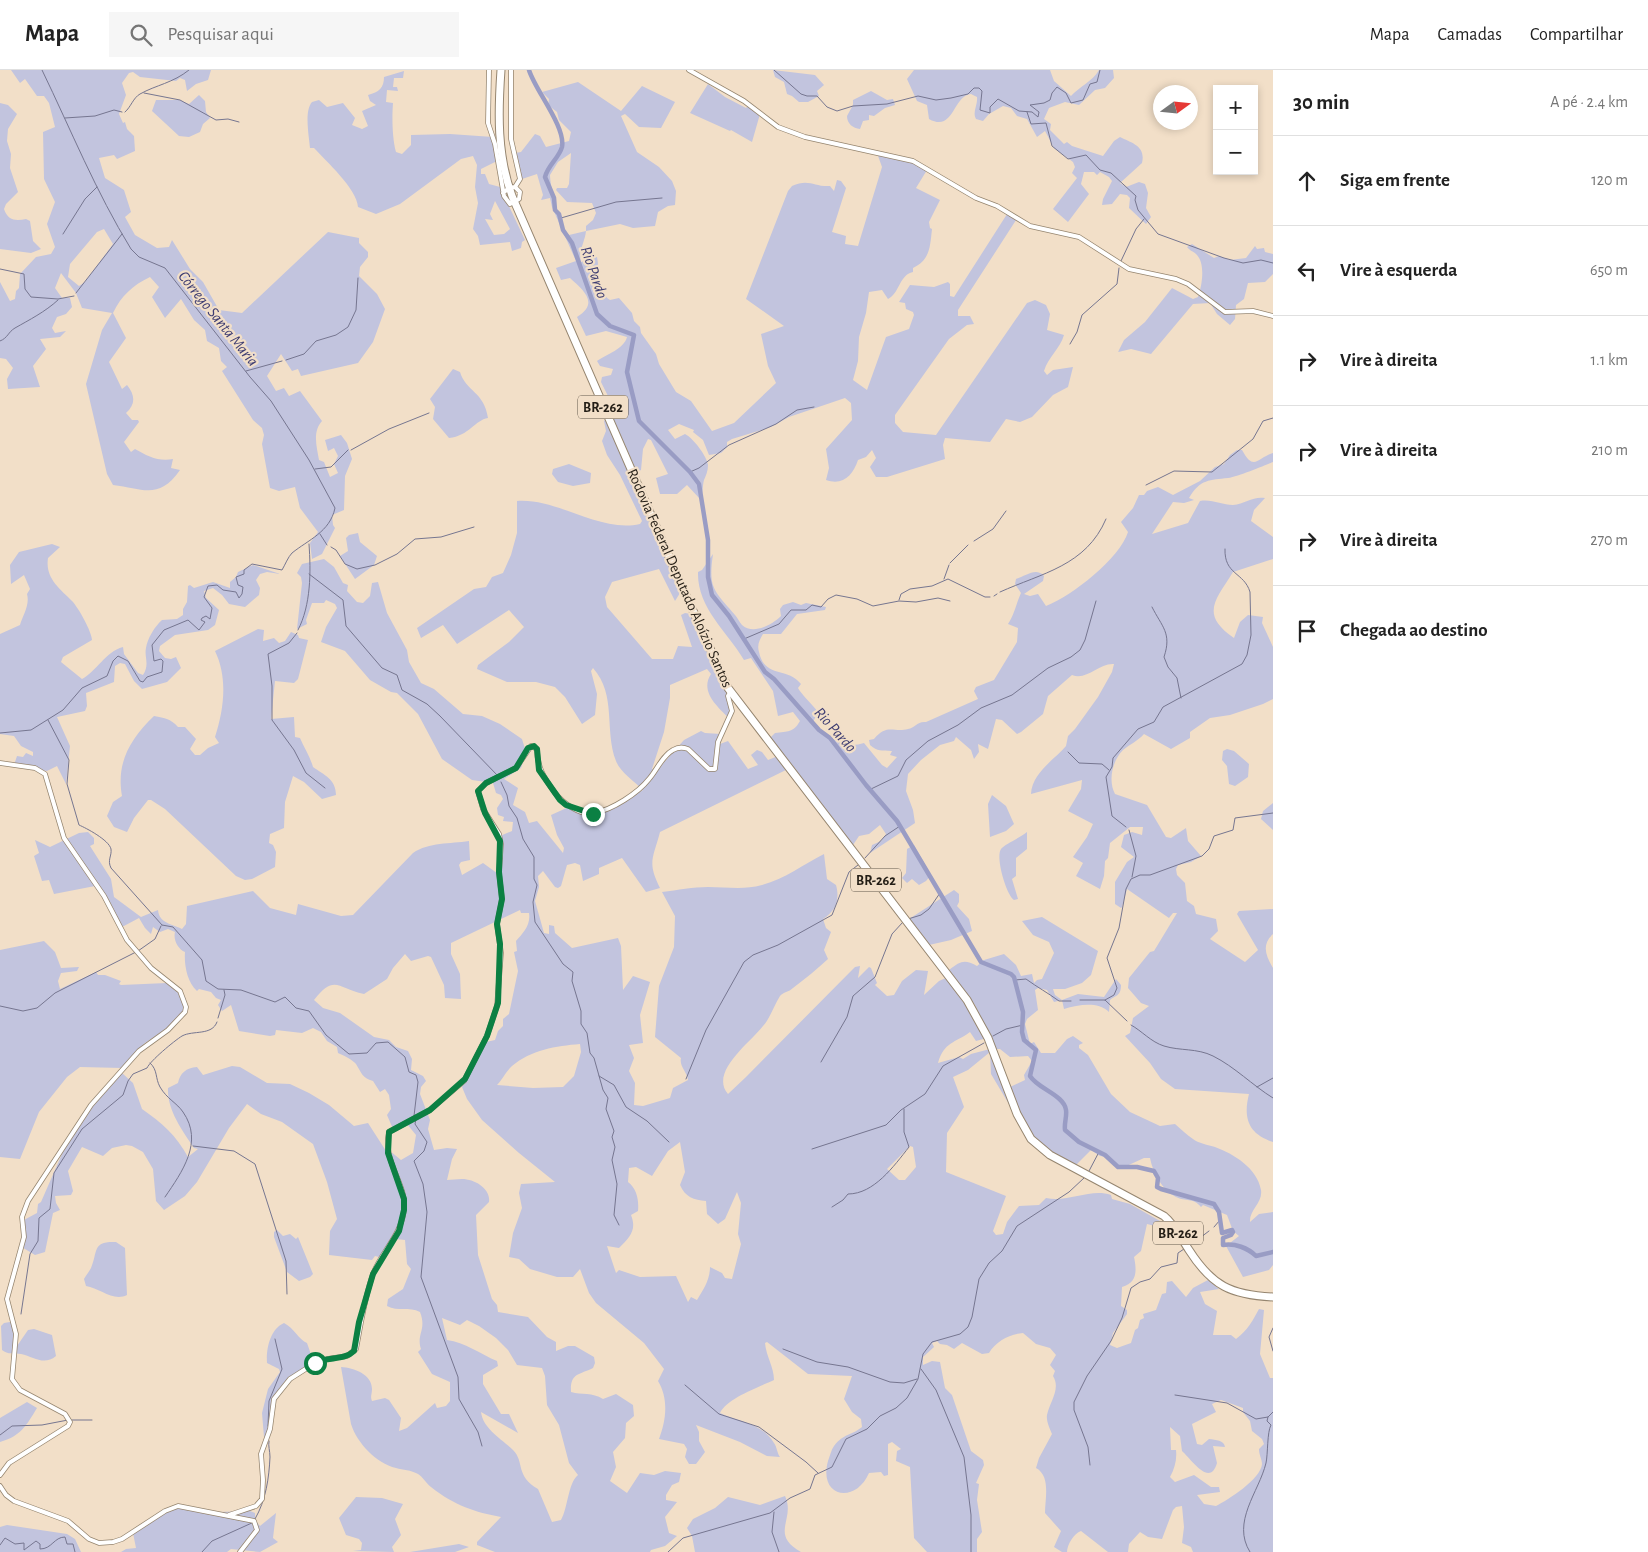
<!DOCTYPE html>
<html lang="pt">
<meta charset="utf-8">
<style>
:root{--surface:#fff;--page:#f6f6f6;--text:#222;--muted:#767676;--line:#e0e0e0}
body{margin:0;font-family:"Alegreya Sans",sans-serif;background:var(--page);color:var(--text)}
.controls{position:absolute;right:15px;top:15px;display:grid;overflow:hidden;border-radius:0px;box-shadow:0 2px 8px #0003}
.controls button{width:45px;height:45px;display:grid;place-items:center;padding:0;border:0;border-bottom:1px solid var(--line);background:var(--surface);color:var(--text);font:25px sans-serif}
.compass{position:absolute;left:1153px;top:15px;width:45px;height:45px;border-radius:50%;background:var(--surface);box-shadow:0 2px 8px #0003;rotate:75deg}
.stop{position:absolute;width:15px;height:15px;margin:-11px;border:4px solid #0b8043;border-radius:50%;background:#fff}
.stop.end{background:#0b8043;border-color:#fff;box-shadow:0 1px 5px #0008}
.list{margin:0;padding:0;list-style:none}
h2{display:flex;justify-content:space-between;align-items:center;height:65px;margin:0;padding:0 20px;font-size:21px}
h2 small{font-size:16px;font-weight:400;color:var(--muted)}
.list li{display:grid;grid-template-columns:32px 1fr auto;gap:15px;align-items:center;box-sizing:border-box;height:90px;padding:0 20px;border-top:1px solid var(--line)}
.list b{display:block;font-size:19px;white-space:nowrap}
.list em{font-size:16px;font-style:normal;color:var(--muted)}
.icon{flex:none;width:28px;height:28px;fill:none;stroke:currentColor;stroke-width:2;stroke-linecap:round;stroke-linejoin:round}
.map{position:relative;flex:none;width:1273px;height:1482px;overflow:hidden}
header{display:flex;align-items:center;gap:30px;box-sizing:border-box;height:70px;padding:0 25px;background:var(--surface);border-bottom:1px solid var(--line)}
header strong{font-size:24px}
nav{display:flex;gap:28px;margin-inline-start:auto;font-size:18px}
.search{width:350px;height:45px;background:var(--page);display:flex;align-items:center;gap:12px;box-sizing:border-box;padding:0 18px;border-radius:0px;color:var(--muted);font-size:19px}
main{display:flex}
aside{flex:1;background:var(--surface)}
.map>svg:first-child{display:block}
</style>
<header>
<strong>Mapa</strong>
<div class="search"><svg class="icon" aria-label="search" viewBox="0 0 24 24"><circle cx="10" cy="10" r="6"/><path d="M15 15l6 6"/></svg>Pesquisar aqui</div>
<nav><a>Mapa</a><a>Camadas</a><a>Compartilhar</a></nav>
</header>
<main>
<div class="map">
<svg width="1273" height="1482" viewBox="0 0 1273 1482">
<rect width="100%" height="100%" fill="#f2dfc8"/>
<path fill="#c2c4de" fill-rule="evenodd" d="M11,0H211L208,10L196,14L187,21L185,10L180,8L176,11L140,7L133,2L129,3L122,13L126,25L119,44L123,53L125,52L127,59L134,66L135,81L117,89L114,85L99,88L105,108L124,120L131,142L125,147L135,165L157,178L169,177L172,170L190,199L203,212L219,240L242,243L328,162L359,168V173L368,182V187L360,197L359,206L377,224L385,239L373,272L358,293L301,306L298,299L292,301L281,284L267,306L276,321L284,318L289,326L300,321L322,351C312,362 317,378 319,390L324,392L330,407L338,403L334,394L338,386L334,378L328,381L325,370L341,365L347,373L352,389L345,406L344,440L332,445L333,455L335,458L322,484L312,489L310,473L318,462L300,438L295,417L279,421L270,418L262,374L264,365L262,358L253,350L222,301L227,297L221,291L219,278L207,271L205,260L194,250L181,229L165,248L152,227L159,217L150,207C133,215 121,226 113,243L126,268L109,292L122,319L127,315C135,325 136,334 126,343L132,350H138L139,352L124,372L131,382L135,379C147,386 159,392 173,389L171,398L180,400C159,430 144,419 113,415L107,404L86,314L102,260L112,243L82,238L76,223L61,203L55,218L62,228H70L72,237L66,244L57,247L52,258L55,263L66,261L60,267L40,269L46,279L33,296L40,317L8,319L7,309L13,298L6,289L0,288V212L10,231L15,229L16,221L19,218L20,204L36,187L51,184L55,177L47,154L55,132L44,109L43,62L55,57L49,33L44,26H37L25,9L20,13ZM104,159L113,174L85,212L79,216L68,207L70,194L97,162Z
M773,0L815,5L824,15L817,21L819,26L808,32H799L792,26L787,24L784,12L775,7Z
M914,0H1050L1054,11L1071,26C1080,16 1092,12 1099,0H1113L1114,8L1105,18L1095,20L1079,35L1065,32L1049,38L1044,49L1051,54L1050,60L1064,74L1067,72L1072,76L1103,86L1114,71L1120,67C1132,73 1146,76 1142,93L1120,113L1126,117L1139,112L1145,114L1148,123L1146,138L1151,147L1146,154L1129,138L1130,128L1127,125L1120,124L1112,134L1102,135L1103,129L1112,111L1109,107L1100,102L1097,105L1094,102H1084L1081,114L1089,124L1068,152L1053,139L1077,108L1072,103L1075,97L1073,92L1054,78L1045,61L1037,67L1027,49L1017,46L1011,38L1003,36L989,44L983,51L976,49C972,42 978,35 977,27L971,24C953,25 954,63 929,49L927,35L917,31L907,9Z
M404,1L403,8H394L393,17H397L398,21L387,20L386,32L393,33C392,46 392,67 396,82L402,84L411,75V65L450,64L493,67L497,91L481,99V104H485L489,114L500,117L525,170L522,172L521,178L512,181L510,172L480,175L478,166L473,159L478,133L475,117L477,95L473,86L461,89L400,134L376,144L358,137C357,119 326,91 314,78H310C309,66 304,41 312,32L319,30L327,37L343,33L355,48L352,55L362,59L368,56L362,41L376,35L370,31L368,25C379,22 384,18 384,7ZM495,131L510,159L504,164L494,165L485,149L493,150L490,144Z
M578,12L621,41L642,16L675,32L661,58L639,57L625,44L621,46L637,82L659,97L672,111L676,121L675,135L668,136L658,142L655,156L633,158L620,154L586,161C585,172 578,181 581,192L597,187C600,201 596,221 610,230L619,228L632,243L634,251L640,257L641,263L656,284L659,294L676,322L691,331L712,361L734,353L776,313L768,296L761,264L784,256L746,229L788,121L792,116C809,108 814,117 830,116L834,121L837,110L841,111L846,118L832,162L846,166L845,174L858,176L882,97L877,83L913,92L927,100L916,118L940,130L929,152L930,158L932,159C930,177 930,190 913,198V202C899,205 900,223 888,229L882,220L869,222L866,243L859,267L858,291L853,310L867,320L886,267L909,259L914,245L913,242L906,239L905,233L899,232L910,215L934,217L948,212L950,214V226L954,227L1009,141L1018,147L958,240V246H970L974,254L967,255L949,269L895,345V353L903,362L936,365L1027,233L1035,230L1046,235L1050,244L1047,260L1064,265C1060,279 1048,287 1044,301L1047,305L1053,300L1073,297L1068,317L1053,325L1032,347L1020,352L1006,349L990,372L945,368L943,375L945,389L887,407H876L870,397L876,388L872,380L866,387L858,390C853,405 843,416 826,410L829,398L826,379L852,350L851,333L845,328L789,347L771,357L732,369L727,372V377L721,383L709,385L703,370L693,362L694,360L679,354L668,360L675,369L685,364C693,368 707,386 708,395C708,401 706,405 704,410C702,417 704,422 700,429L687,415L677,424H660L656,408L668,404L651,370L648,369L643,379L641,400L637,402L609,339L608,326L601,312L602,307L611,305L613,299L600,296L597,291C607,284 624,279 627,267L606,261L586,266L577,247C600,233 583,220 570,208L561,210L556,198L576,191L552,137L550,128L541,130L543,125L537,104L522,109L515,83L521,82L535,64L540,66L546,77L569,71L571,62L559,50L557,42L548,35L549,29L542,22ZM571,83L569,114L567,118H557L556,120L567,132L592,133L596,143L593,150L586,156V161L569,165C560,157 550,117 550,105L558,92Z
M708,14L725,27L746,38L748,36L760,44L752,72L731,60L730,61L690,43Z
M871,21L887,30L893,29L895,35L885,38L874,46L869,45V50L863,51L860,59C853,58 847,54 847,46L853,35V30Z
M199,25L205,31L206,42L210,48L203,54L200,62L189,67L179,66L152,41L156,30H179L189,34Z
M0,33L8,35L17,44L8,59L7,71L11,84L10,98L18,122L6,134L4,139C8,151 16,151 26,149L30,151L33,171L41,179L31,183L0,179Z
M1192,174L1214,188L1219,186L1230,190L1246,188L1255,176L1257,179L1264,178L1265,182L1273,184V204L1265,212L1248,213L1244,229L1236,235L1235,249L1230,255L1217,244L1210,233L1193,234L1151,284L1131,279L1118,282L1124,270L1145,252L1172,218L1193,229L1198,227C1202,216 1206,193 1196,184C1193,181 1190,181 1187,177Z
M453,299L460,302C466,322 484,321 488,348C475,350 469,366 449,368L433,349L435,337L430,329Z
M608,347L680,523L675,531L659,499L612,512L605,527L607,537L652,589H673L678,576L692,577L681,545L685,543L691,544L730,623V649C719,638 699,622 711,604L707,599L670,615V628L664,662L652,699L659,698L684,670L701,661L705,663L721,664L720,674L728,671L748,699L758,695L751,685L757,680L762,682L768,690L778,686L788,699L660,762C653,789 647,792 660,818L646,822L622,788L599,798V804L583,811L580,795L575,793L567,795L561,816L558,818L555,817L543,801L538,806L539,817L535,831L544,863L549,864V855L554,856L555,863L572,878L618,868L621,876L623,920L633,906L650,912L640,945L643,973L629,975L634,988L629,1001L635,1013L634,1035L643,1036L670,1028L673,1018L688,1010C687,1002 679,996 681,988L655,967L659,916L674,877L675,846L662,822C678,820 693,817 708,817C727,817 744,820 762,815C785,809 804,794 824,784L827,809L836,815C840,829 836,841 823,849L826,858L831,862L824,880L828,889C817,899 805,909 793,918C789,922 783,922 780,926C774,935 771,947 763,956C751,972 709,1002 728,1024L746,1007L855,897L860,896L858,908L869,897L871,898L877,913L875,915L887,926L894,925L902,911L916,900L928,901L924,925L939,911L948,907L963,927L987,968L976,971L970,962C955,973 944,972 938,993L959,987L963,989L971,984L990,979L1016,1046L991,1004L990,982L968,1000L953,1007L964,1037L947,1063L946,1102L1006,1126L993,1161L996,1165L1003,1164L1007,1152L1019,1136L1039,1135L1046,1128C1068,1133 1090,1118 1111,1125L1112,1129L1130,1134L1160,1151L1161,1156L1159,1157L1147,1154L1141,1181L1134,1187C1137,1201 1137,1213 1122,1217L1121,1236L1127,1240V1244L1113,1263L1110,1275L1117,1278L1131,1273L1135,1260L1138,1258L1140,1250L1144,1248L1143,1244L1156,1240L1162,1224L1166,1223L1167,1212L1172,1211L1186,1227L1193,1218L1208,1210L1219,1219L1200,1222L1205,1234L1217,1241L1213,1265H1231L1236,1269C1248,1260 1253,1250 1259,1239L1264,1240L1260,1284L1270,1308H1273V1482H1193L1191,1477L1182,1473L1184,1457L1182,1436L1176,1437L1173,1440L1162,1469L1148,1467L1140,1462L1129,1474L1128,1482H1108L1081,1461C1074,1463 1067,1475 1067,1482H1062L1054,1477L1061,1461L1045,1443C1045,1429 1051,1406 1036,1398L1039,1388L1052,1364C1050,1359 1046,1351 1047,1345C1050,1331 1061,1319 1053,1306L1055,1301L1050,1295L1056,1285L1050,1278L1036,1274L1023,1263C1010,1264 996,1271 989,1283L982,1284L962,1273L954,1279L947,1275L940,1274L937,1271L932,1273L934,1277L923,1287V1295L932,1291L940,1292L945,1318L952,1325L971,1381L983,1390L984,1395L976,1413L979,1414L977,1430L982,1462L977,1469V1482H927L914,1468L910,1397L896,1391L897,1381L901,1379L892,1372L888,1374V1405L884,1406L881,1402L869,1403C855,1435 818,1427 828,1391C830,1386 831,1380 834,1376C844,1363 851,1366 862,1357L861,1349L852,1342L844,1329L852,1306L808,1304L767,1272L765,1273C766,1286 774,1297 774,1310C759,1317 727,1328 720,1343C739,1352 762,1353 774,1373C777,1377 777,1383 780,1387L767,1386L740,1372L696,1355L699,1362V1371L705,1382L696,1394H689L685,1387L687,1379L684,1374L659,1369C666,1351 669,1329 658,1311L664,1299L644,1273L596,1233L589,1223L580,1199L573,1207H557L530,1199L519,1189L509,1187L513,1163L522,1138L519,1123L521,1114L555,1112L519,1083L482,1050L467,1029L462,1017L486,972L495,970L498,961L503,956V949L509,944L518,901L514,882L517,881L516,871C523,863 531,855 529,843H521L520,840L451,873V884L460,904L461,929L445,928L444,915L431,887L428,886L411,891L405,884L393,898L387,909L364,924C338,919 335,903 314,930L323,938L340,943L374,967L389,970L396,977L408,981L412,989L411,1000L423,1006L426,1011L421,1017L420,1024L430,1050L428,1059L434,1080L447,1078L457,1079L458,1077L452,1089L447,1110C451,1110 457,1109 462,1109C475,1109 491,1119 489,1132L476,1145L478,1185L492,1229L497,1235L498,1242L528,1247L547,1267L556,1272V1281L568,1276H575L594,1287L595,1293L593,1298C579,1305 570,1303 571,1322C582,1325 592,1322 603,1329L616,1324L633,1335L634,1346L626,1353L625,1368L613,1382L616,1397L610,1411L627,1423L640,1403L654,1405L665,1401L681,1403L679,1412L672,1415L666,1425V1430L677,1432L665,1447L669,1463L677,1466L665,1476L651,1480L650,1482H495L477,1475V1472L501,1447C475,1442 455,1436 431,1417C426,1413 423,1407 418,1404C411,1400 403,1400 396,1398C376,1393 357,1373 351,1354L341,1297C354,1298 372,1304 372,1319C372,1324 370,1327 372,1331L385,1328L389,1330L401,1348L399,1361L407,1358L435,1333L437,1338L446,1336L450,1331V1312L432,1304L418,1282L421,1279C416,1264 427,1260 420,1242C409,1236 398,1242 387,1236L388,1229L403,1219L411,1199L407,1194L405,1170L396,1169L383,1188L375,1186L372,1190L329,1185L330,1161L337,1149L327,1112L313,1074L282,1052L261,1044L247,1034L229,1058L197,1112L185,1126L164,1140L156,1131L153,1099L143,1082L132,1076L126,1075L112,1078L103,1086L82,1077L68,1101L73,1121L71,1125L55,1126L56,1133L60,1140L53,1143L45,1182L35,1185L20,1176L23,1172L22,1151L37,1143L38,1134L41,1132L65,1077L101,1024L122,1003L133,1013L142,1039C162,1053 176,1065 188,1087L198,1079L194,1078C182,1060 167,1040 168,1018L178,1013C180,1003 186,998 197,997L203,1005L232,996L240,997L267,1013L290,1014L309,1023L329,1035L354,1056L368,1053L386,1081H390L401,1090L413,1083L416,1065L407,1054L393,1059L387,1045L391,1039L389,1025L385,1019L380,1022L373,1011C362,1008 361,1002 356,994C353,990 343,985 338,983L337,977L327,971L321,962L313,958L302,963L276,960L275,965L270,966L239,961L231,935L222,941L218,935L221,930L216,928L211,922L199,919L197,921C187,912 184,895 185,882C178,879 173,870 175,862L168,859L160,862L153,857L151,864L145,858L139,848L122,857L95,816L54,824L49,810L42,811L34,786L39,783L35,770L50,777L79,763L88,762L94,768V774L90,776L111,809L114,827L141,847L158,840C159,853 172,854 182,859L186,854L187,836L253,821L270,838L296,845L298,834L341,846L353,845L413,783C429,772 450,774 469,771L470,790L461,792L459,795L462,805L483,793L501,806L500,766L512,761L513,752L503,751L504,747L498,745L497,738L503,729L501,725L496,723L493,713L472,710L442,689L418,644L397,623L391,622L370,610L345,581L321,572L326,557L337,538L335,534L326,530L324,533H312L306,550L307,554L297,559L302,513L301,507L297,503L302,494L324,489L334,497L343,513L348,515L347,521L357,532L363,533L370,526L372,513L378,512L387,543L407,580L409,592L421,613L434,619L463,644L482,646L500,654L522,669L526,682L521,698L504,709L518,718L513,735L525,742L529,753L537,751L563,783L564,778L557,765L551,745L571,736L585,742L606,741L643,720C635,712 620,702 616,691C604,660 617,625 593,598L591,601L597,624L595,645L582,654L565,627L555,617L536,612H507L477,599L478,595L509,572L524,557L509,540L457,574L443,555L421,568L417,558L474,519L486,517L492,507L503,503L511,485L517,463V431C558,428 599,463 640,454L642,451L620,405L607,385L602,371L606,361L604,351ZM580,974L581,982L574,1006L563,1017L533,1018L497,1015C502,1010 507,1000 512,996C531,980 556,976 580,974ZM680,1072L685,1102L680,1115C685,1127 694,1130 706,1131L707,1144L718,1154L725,1149L737,1122L741,1133L738,1164L741,1174L732,1209L725,1208L722,1203L710,1197C710,1210 703,1220 697,1230L691,1227L688,1232L676,1206L640,1207L619,1200L616,1203L607,1176L619,1178C630,1167 637,1160 631,1145L638,1141C639,1130 637,1119 628,1112L629,1098L636,1097L652,1106L668,1081ZM910,1076L913,1077L916,1097L905,1110H899L887,1099ZM442,1248L460,1255L467,1250L479,1256L496,1268L508,1280L517,1295L542,1298L545,1306L547,1335L559,1355L569,1393L578,1405C568,1413 568,1438 561,1450L552,1452L538,1419C515,1406 525,1392 513,1380C502,1369 483,1359 481,1342L518,1363L509,1344H501L483,1314V1305L498,1296L497,1291C480,1284 465,1272 447,1270ZM1221,1330L1243,1338V1342L1250,1351L1252,1361L1262,1369L1264,1374L1259,1379C1259,1385 1262,1389 1262,1394C1261,1409 1228,1430 1216,1436L1204,1434L1197,1425L1220,1422L1219,1417H1211L1194,1405L1175,1412L1170,1407C1175,1398 1177,1389 1176,1380H1171L1170,1357L1180,1366L1182,1381C1191,1389 1210,1418 1217,1393L1213,1376L1225,1377C1224,1370 1216,1370 1209,1369L1202,1375L1197,1374L1192,1354L1216,1342L1212,1334Z
M1237,380H1242C1254,402 1257,388 1273,383V392C1263,396 1239,406 1228,408C1210,410 1200,409 1189,428L1194,430L1184,433L1173,432L1152,464L1188,453L1200,431C1212,429 1222,435 1233,435C1245,434 1253,426 1265,428L1254,440L1251,451L1273,467V489L1233,502C1215,531 1200,544 1234,568L1240,552L1248,545L1263,547L1262,553L1273,577V629L1263,634L1230,645L1210,648L1190,662V668L1171,679L1144,664C1138,671 1130,674 1123,680C1112,691 1108,711 1115,724L1147,735L1166,767L1171,768L1186,758L1188,771L1201,786L1191,792L1178,795L1176,799L1177,805L1185,813L1187,831L1194,836L1196,844L1216,849L1218,861L1210,869L1245,892L1258,880L1237,844L1239,841L1273,839V864C1261,875 1266,886 1273,898V1072C1248,1064 1243,1048 1249,1024L1175,1019L1161,1009L1150,993L1125,966L1130,963L1133,948L1149,936L1141,933L1128,918L1129,908L1150,882L1154,881L1177,843H1173L1169,848L1127,819L1122,837L1121,838L1115,834V812L1127,792L1134,787L1121,777L1124,765L1132,762L1142,765L1143,757H1130L1110,773L1108,788L1105,791L1104,806L1100,819L1076,806L1083,793L1073,787L1087,767L1093,754L1068,741L1081,719L1082,710L1031,724C1032,703 1054,690 1066,676L1068,666L1075,659L1098,627L1112,602L1114,594C1098,593 1087,611 1072,605L1048,626L1043,644L1021,662L1017,664L1002,650L996,649L988,679L978,674L979,682L974,689L971,680L956,667L954,671L940,675L921,690L908,704L906,721L913,740L915,753L870,783L872,775L881,771L886,764L880,755L869,764L859,766L853,775L770,668L775,663C788,661 793,663 800,651L793,642L778,646L773,621L751,588L744,590C727,561 697,538 698,502L702,500L713,484C708,519 714,520 735,545C738,548 739,552 742,555C753,565 772,555 781,546L780,539L783,535L793,532L801,535L806,533L826,537L825,540L797,544L781,564H763C759,571 757,575 759,582C765,609 786,596 801,614L798,618C801,624 813,635 818,642L813,652C829,667 843,680 864,673L882,695L887,698L897,687L890,685L892,681C881,680 878,682 870,675L869,670L874,669C887,653 894,663 908,659C915,658 917,651 926,652L978,629L974,621L976,617L994,610L1017,572L1018,558L1008,554C1015,543 1016,534 1021,523L1015,514L1016,509C1026,506 1036,497 1044,506L1043,511L1024,524L1030,526L1038,524L1046,536C1072,526 1120,488 1128,462L1121,452L1133,438L1139,425H1144L1147,421L1158,417L1173,425L1200,411L1215,397L1224,394L1230,385Z
M569,394L591,403L590,413L573,416L558,412L552,404L553,399Z
M358,463L360,472L377,486L374,495L355,509L340,486L348,481L346,468L349,465Z
M52,474L60,477L48,488C45,508 59,518 72,531C78,537 92,562 92,570L63,587L61,592L82,609C97,601 105,582 123,577L124,584L138,603L143,605C150,594 144,587 146,578C147,569 155,556 162,550L177,549L183,545V539L187,532L188,516L190,515L194,518L213,512L230,518V512L236,507L238,502L253,495L280,504L267,502L260,504L256,510L260,518L259,525L245,537L229,534L222,525L213,518L204,521L206,528L219,540L215,555L208,560L175,565L160,576L159,581L165,588L171,589L176,587L181,598L167,612L142,619L134,611L125,594L120,593L115,596L114,612L86,623L87,636L85,641L57,647L70,676L66,714L57,696L47,701L14,695L17,686L23,687L26,683L33,686V682L21,676L14,666L0,664V564L20,555C23,545 30,535 27,524L30,519L24,505L11,514L10,495L19,482Z
M258,559L264,560L263,571L274,568L279,573L285,571L291,562L298,565L299,568L308,570L298,609L294,613L275,611L271,649L294,647L295,667L300,668C304,678 310,686 313,697C324,705 336,709 336,725L322,729L304,712L293,706L285,732L284,758L270,764L269,773L273,775L276,782L275,797L252,809L245,810L236,806L165,739L151,730H148L134,748L127,762L114,757L107,746L113,732L122,726C116,693 130,669 154,646C165,648 171,649 178,657H185L196,669L190,679L195,685H200L208,678L219,673L215,667C224,639 228,608 215,581Z
M1227,679L1234,681L1249,694L1248,707L1235,716L1229,714L1227,696L1222,690L1223,681Z
M992,725L1006,736L1014,754L1006,761L990,767L988,734Z
M1273,733V760L1261,749L1263,741Z
M1027,762V779L1016,788V806L1012,809L1018,829L1014,830C1007,826 995,788 1001,779C1005,774 1020,768 1027,762Z
M914,775L931,805L926,811L919,815L912,809L907,813L902,808L906,803L907,779Z
M954,820L959,824V832L957,836L969,849L972,861L951,870L929,875L909,849Z
M1042,847L1098,881L1091,905L1082,913L1065,919H1053L1055,925L1062,930L1078,924L1104,927L1116,909L1121,915C1121,926 1116,925 1110,930L1109,942C1097,931 1079,935 1064,939L1062,930L1054,932L1047,920L1038,918L1035,920L1038,940L1027,949L1025,954L1030,974L1034,972L1041,983H1055L1067,969L1073,966L1083,973L1079,975V978L1088,985L1111,1024L1130,1042L1160,1056L1175,1054C1181,1059 1187,1065 1193,1069C1198,1073 1208,1075 1215,1077C1234,1084 1257,1098 1261,1120C1263,1133 1249,1140 1250,1152L1259,1144L1273,1142V1195L1269,1200L1243,1207L1226,1176L1239,1166L1233,1161L1227,1145L1203,1135L1201,1137C1193,1127 1186,1132 1176,1127C1162,1120 1153,1103 1150,1088H1144L1120,1099L1108,1087L1100,1086L1091,1080L1074,1097L1039,1074L1025,1056L1010,1017L1025,1010L1024,1005L1032,991L1028,986L1010,987L1000,979H996L975,935L949,900C961,891 964,889 977,896L984,890L1004,884L1016,895L1021,906L1032,904L1034,913L1037,910L1042,909L1054,883L1049,872L1033,865L1022,851Z
M44,871L55,882L61,898L79,897L77,901L61,903L58,911L60,919L96,902L98,905H105L121,911L119,914L121,915L167,913L185,927L187,942L176,953L145,973L123,998L80,997L67,1007L39,1042L20,1089L0,1087V880Z
M277,1160L283,1166L290,1164L296,1169L298,1167L313,1204L310,1207L299,1211L287,1202L274,1167V1162Z
M116,1172L125,1178L127,1225C113,1232 100,1218 86,1216L84,1209C86,1205 89,1202 91,1198C98,1181 92,1171 116,1172Z
M10,1252L14,1255L17,1276L28,1260L34,1259L52,1265L56,1286C44,1296 34,1287 21,1284C14,1283 8,1285 2,1280L1,1256L4,1253Z
M284,1253C294,1258 299,1270 307,1273L314,1293C295,1307 276,1320 272,1344C270,1351 273,1358 271,1364L264,1367L262,1343L268,1319L280,1302L279,1299L267,1293C266,1279 270,1259 284,1253Z
M27,1332L37,1338C26,1356 21,1366 0,1372V1348Z
M785,1426C796,1449 769,1464 801,1482H695L692,1466L687,1458L693,1449L715,1438L728,1427L760,1435Z
M356,1427L382,1428L403,1434L395,1449L401,1465L392,1477L394,1482L353,1481L361,1480L362,1473L359,1469L346,1465L339,1448Z
M173,1437L219,1442L250,1441L255,1443V1450L260,1456L276,1443L273,1468L278,1472L260,1482L231,1479L227,1482H121L126,1479L136,1478L133,1463Z
M7,1455L67,1464L75,1469L81,1482H0V1457Z
M459,1474L469,1477L455,1482H410Z"/>
<g fill="none" stroke-linecap="round" stroke-linejoin="round">
<path stroke="#767690" stroke-width="1" d="M774,0L801,24L807,26H817L827,37L837,41L853,36L887,34L918,26L936,30L951,28L968,24L974,18H979L982,21L980,40L990,43V37L998,29L1019,41L1032,42L1038,47L1039,42L1030,35L1044,33L1050,30L1052,23L1057,17L1066,23L1071,33L1083,30L1090,14L1097,12L1100,0
M144,23L180,30L216,50L228,49L239,52
M125,42C131,37 133,28 140,24C156,15 173,13 189,0
M1027,42L1031,54L1046,53L1052,76L1068,89L1086,85L1100,100L1111,103L1136,126L1135,130L1138,140L1158,164L1224,188L1243,193L1261,190L1273,193
M65,48L95,46L114,40L122,42
M561,148L616,132L662,128
M63,164L85,129L97,117
M1121,191L1136,159L1144,149
M0,199L24,204L25,219L31,227L58,229L74,226
M76,223L122,164
M0,271C8,268 8,262 15,258C29,250 45,242 58,230
M1070,274L1077,262L1082,245L1117,214L1119,198
M286,290L304,284L316,271L336,265L348,257L356,240L358,208
M246,301L282,291
M351,380L389,359L429,343
M315,399L331,397L348,380
M690,402L699,398L729,375L776,354L797,340L814,337
M1146,415L1174,401L1212,402L1253,369L1263,351L1273,348
M320,464L327,475
M974,471L993,459L1006,441
M331,477L336,480L345,494L357,499L375,495L397,484L415,469L441,467L474,457
M950,493L968,475
M309,504L343,530L346,556L382,598L397,605L402,620L427,634L440,646L498,706
M944,509L949,495
M1000,522C1042,503 1086,496 1106,449
M994,526L997,524
M899,530L901,524L910,519L932,516L948,509L985,527H990
M1152,537C1162,557 1172,563 1164,587L1168,597L1177,608L1181,628
M298,560C311,535 311,502 309,474
M297,563L289,573L268,584L272,616V650L294,680L306,703L325,718
M744,569L779,554L791,540H806L812,535L821,537L828,529L836,525L857,529L873,536L899,531L916,532L938,528L950,531
M48,650L69,690L67,714L79,755C86,758 109,770 111,779C112,786 107,790 111,798L162,855
M0,663L31,660L63,640L82,618L107,606L113,591L118,586L128,591L140,611L143,612L147,607L162,602L163,591L161,589L154,591L152,575L164,560L188,550L199,560L205,552L201,550L202,548L206,546L210,549L212,538L204,527L208,516L217,515L223,520L236,522L239,528L242,524L243,517L238,515L236,507L244,504V500L252,494L282,500C285,495 288,487 292,483C308,470 330,462 335,438L309,390L271,331L250,307L165,198L139,187L131,179C96,122 71,60 42,0
M1068,682L1079,693L1102,694L1109,700
M501,712L507,725L509,736L517,748L523,769L534,787V809L537,815L533,832L535,852L563,894L573,902L572,911L581,941V954L587,963L590,983L594,988L603,1020L608,1028L606,1039L614,1061L612,1067L615,1077L612,1090L617,1114L614,1145L619,1155
M871,719L898,706L906,690L928,671L958,655L981,638L1012,625L1048,598L1071,587L1080,580L1085,570L1096,531
M1126,757L1112,746L1106,707L1112,697L1113,688L1138,659L1154,652L1163,637L1242,594L1247,585L1251,565L1250,522C1244,502 1224,505 1225,479
M1129,760L1136,786L1132,807
M865,788L885,766L900,756
M908,849L921,845L929,839L940,823
M162,855L173,857L202,890L206,911L218,919L241,920L275,932L285,927L296,938L309,941L326,965L349,984L367,983L376,973L388,972L405,987L409,1002L416,1005L418,1012L414,1046
M138,881L155,869L161,856
M1015,910L1026,909C1037,917 1048,923 1059,931H1071
M1080,930H1105L1127,951
M1105,930L1114,925L1117,918L1107,888L1119,858L1126,819L1131,809L1140,805H1150L1202,786L1209,779L1214,766L1233,760L1235,748L1273,743
M0,936L23,941L37,938L55,923L136,882
M218,948L225,925L224,920
M1131,955C1142,961 1151,972 1164,976C1180,981 1197,978 1213,986C1235,997 1252,1015 1273,1028
M993,966L1006,959L1023,955
M821,992L847,947L853,926L875,907L892,864L903,852
M150,993C158,1000 155,1008 160,1017C167,1029 177,1033 183,1042C204,1072 182,1102 165,1127
M599,1006L614,1015L626,1037L647,1051L669,1072
M686,1009L706,960L744,892L753,885L778,875L832,845L849,802L858,795
M1257,1017L1273,1008
M416,1049L415,1054L427,1072L424,1081L414,1091L423,1114L427,1142L421,1207L458,1307L459,1329L478,1362L482,1376
M193,1076L234,1081L255,1094L286,1191L287,1224
M812,1079L886,1055L901,1040L925,1024L943,996L984,973
M1089,1101L1099,1082
M832,1137L843,1130L848,1124C874,1124 894,1096 909,1077L904,1062V1039
M1214,1157L1220,1150
M1192,1174L1209,1161
M21,1244L30,1184L38,1171L39,1148L50,1139L54,1103L82,1059L123,1025L128,1011L133,1004L147,998C150,991 174,971 182,966C193,960 212,966 217,952
M1273,1258L1269,1267L1273,1281
M783,1279L817,1292L848,1297L890,1312L904,1313L917,1309
M921,1299L936,1320L964,1387L971,1445V1482
M685,1315L719,1344L759,1357L806,1392L818,1403
M1175,1325L1227,1333L1256,1349L1268,1347L1273,1342
M72,1350H92
M268,1356L269,1331L282,1299L275,1269
M0,1365L12,1356L42,1355L68,1350
M1090,1395L1088,1377L1074,1340V1332L1087,1306L1111,1271L1122,1248L1131,1218L1140,1212L1150,1209L1161,1197L1177,1193L1178,1183L1184,1179
M774,1442L772,1462L779,1482
M255,1449C266,1430 269,1408 270,1387C270,1381 268,1376 269,1371
M0,1475L5,1468L15,1474L24,1473V1480L36,1471L40,1474V1479C52,1479 54,1467 65,1467L67,1474H73L75,1482
M202,1482L212,1471L254,1452
M668,1482L683,1468L770,1443L790,1428L810,1419L815,1405L832,1397L846,1369L867,1359L880,1346L896,1338L907,1328L918,1309L923,1284L932,1272L960,1264L968,1257L972,1247L979,1209L989,1193L1002,1181L1017,1156L1069,1122L1084,1108
M1250,1482C1231,1452 1259,1422 1266,1393C1268,1384 1267,1362 1271,1355L1267,1351L1268,1347"/>
<path stroke="#999cc4" stroke-width="4.5" d="M529,0C535,20 566,57 562,77C559,88 548,95 545,107L554,128L555,140L559,144L563,160L572,173L597,244L610,256L634,265L627,302L639,351L690,402L699,414L708,470V507L712,525L729,546L765,602L774,609L819,660L830,668L866,715L897,751L981,892L1011,904L1014,907L1023,942L1022,962L1024,970L1036,980L1030,1006C1038,1019 1064,1025 1066,1040C1067,1047 1064,1053 1065,1060L1079,1072L1105,1085L1118,1097H1137L1154,1101L1158,1108L1157,1117L1161,1119L1214,1134L1219,1142L1222,1163L1232,1160L1233,1162L1231,1165L1223,1168V1175C1235,1173 1248,1178 1256,1186L1273,1182"/>
<g stroke="#95856f" stroke-width="5.5">
<path id="minor" d="M489,0L488,53L495,74L504,126L510,134L519,129L520,122L515,117L509,118L503,123
M511,0V69L520,109L515,117
M689,0L744,31L778,57L805,67L913,91L976,128L997,136L1030,156L1079,167L1129,199L1176,209L1188,214L1225,242L1253,241L1273,246
M0,693L35,698L45,704L64,768L104,826L127,870L151,898L180,921L186,937L185,942L168,960L139,981L91,1035L28,1131L22,1147L24,1167L7,1229L16,1264L12,1309L20,1320L65,1344L70,1352L68,1356L9,1393L0,1405
M0,1416L6,1425L14,1431L68,1451L89,1469L99,1473L113,1472L122,1469L165,1441L178,1436L254,1451L257,1460L240,1482
M229,1445L256,1436L262,1429L263,1410L261,1384L270,1359L274,1329L290,1309L315,1293L327,1289L347,1286L356,1279C361,1254 364,1229 373,1204C381,1182 402,1165 404,1139C407,1114 382,1092 389,1062L430,1040L464,1011L487,966L497,936L501,883L497,854L502,829L499,803L501,774L499,764L483,739L478,721L486,713L516,698L531,676L537,679C537,697 544,708 555,723C563,733 580,746 594,743C612,740 638,723 649,709C657,700 662,686 673,680C678,677 683,677 688,679L709,699H715L718,672L732,641L728,626L731,621"/>
</g>
<g stroke="#95856f" stroke-width="9">
<path id="highway" d="M501,0C498,43 497,85 512,126L685,523L728,618L967,930L988,968L1017,1044L1031,1069L1050,1085L1164,1146C1175,1155 1181,1168 1189,1180C1212,1216 1231,1225 1273,1227"/>
</g>
<use href="#minor" stroke="#fff" stroke-width="4"/>
<use href="#highway" stroke="#fff" stroke-width="7"/>
</g>
<g fill="none" stroke-linecap="round" stroke-linejoin="round">
<path stroke="#0b8043" stroke-width="6" d="M315,1293C328,1286 344,1291 354,1281L359,1252L373,1204L399,1161L404,1140V1129L388,1083L389,1062L430,1040L465,1009L487,966L498,933L500,874L497,854L502,829L499,802L500,771L485,743L478,721L486,713L516,698L528,678L534,676L537,679L539,700L560,730L566,735L593,744"/>
</g>
<g text-anchor="middle" stroke-width="4.5" stroke-linejoin="round" paint-order="stroke">
<g fill="#f2dfc8" stroke="#61574b" stroke-width="1">
<rect x="578" y="325.5" width="50" height="23" rx="4"/>
<rect x="851" y="798.5" width="50" height="23" rx="4"/>
<rect x="1153" y="1151.5" width="50" height="23" rx="4"/>
</g>
<g font-size="14" font-weight="bold" fill="#231d15">
<text x="603" y="342">BR-262</text>
<text x="876" y="815">BR-262</text>
<text x="1178" y="1168">BR-262</text>
</g>
<g font-size="15" fill="#231d15" stroke="#f2dfc8">
<text transform="translate(680 508) rotate(66)" y="5">Rodovia Federal Deputado Aloízio Santos</text>
</g>
<g font-size="16" font-style="italic" fill="#3e3d72" stroke="#f2dfc8">
<text transform="translate(595 202) rotate(71)" y="6">Rio Pardo</text>
<text transform="translate(219 248) rotate(51)" y="6">Córrego Santa Maria</text>
<text transform="translate(836 659) rotate(48)" y="6">Rio Pardo</text>
</g>
</g>
</svg>
<div class="controls">
<button>+</button>
<button>−</button>
</div>
<svg class="compass" viewBox="-18 -18 36 36"><path d="M0-13l5 13h-10z" fill="#e53935"/><path d="M0 13l5-13h-10z" fill="#767676"/></svg>
<div class="stop" style="left:315px;top:1293px"></div>
<div class="stop end" style="left:593px;top:744px"></div>
</div>
<aside>
<h2>30 min<small>A pé · 2.4 km</small></h2>
<ul class="list">
<li><svg class="icon" aria-label="ahead" viewBox="0 0 24 24"><path d="M12 20V5M6 11l6-6 6 6"/></svg><div><b>Siga em frente</b></div><em>120 m</em></li>
<li><svg class="icon" aria-label="left" viewBox="0 0 24 24"><path d="M17 20v-9H6M10 6l-5 5 5 5"/></svg><div><b>Vire à esquerda</b></div><em>650 m</em></li>
<li><svg class="icon" aria-label="right" viewBox="0 0 24 24"><path d="M7 20v-9h11M14 6l5 5-5 5"/></svg><div><b>Vire à direita</b></div><em>1.1 km</em></li>
<li><svg class="icon" aria-label="right" viewBox="0 0 24 24"><path d="M7 20v-9h11M14 6l5 5-5 5"/></svg><div><b>Vire à direita</b></div><em>210 m</em></li>
<li><svg class="icon" aria-label="right" viewBox="0 0 24 24"><path d="M7 20v-9h11M14 6l5 5-5 5"/></svg><div><b>Vire à direita</b></div><em>270 m</em></li>
<li><svg class="icon" aria-label="arrive" viewBox="0 0 24 24"><path d="M6 21V4h12l-3 4 3 4H6"/></svg><div><b>Chegada ao destino</b></div></li>
</ul>
</aside>
</main>
